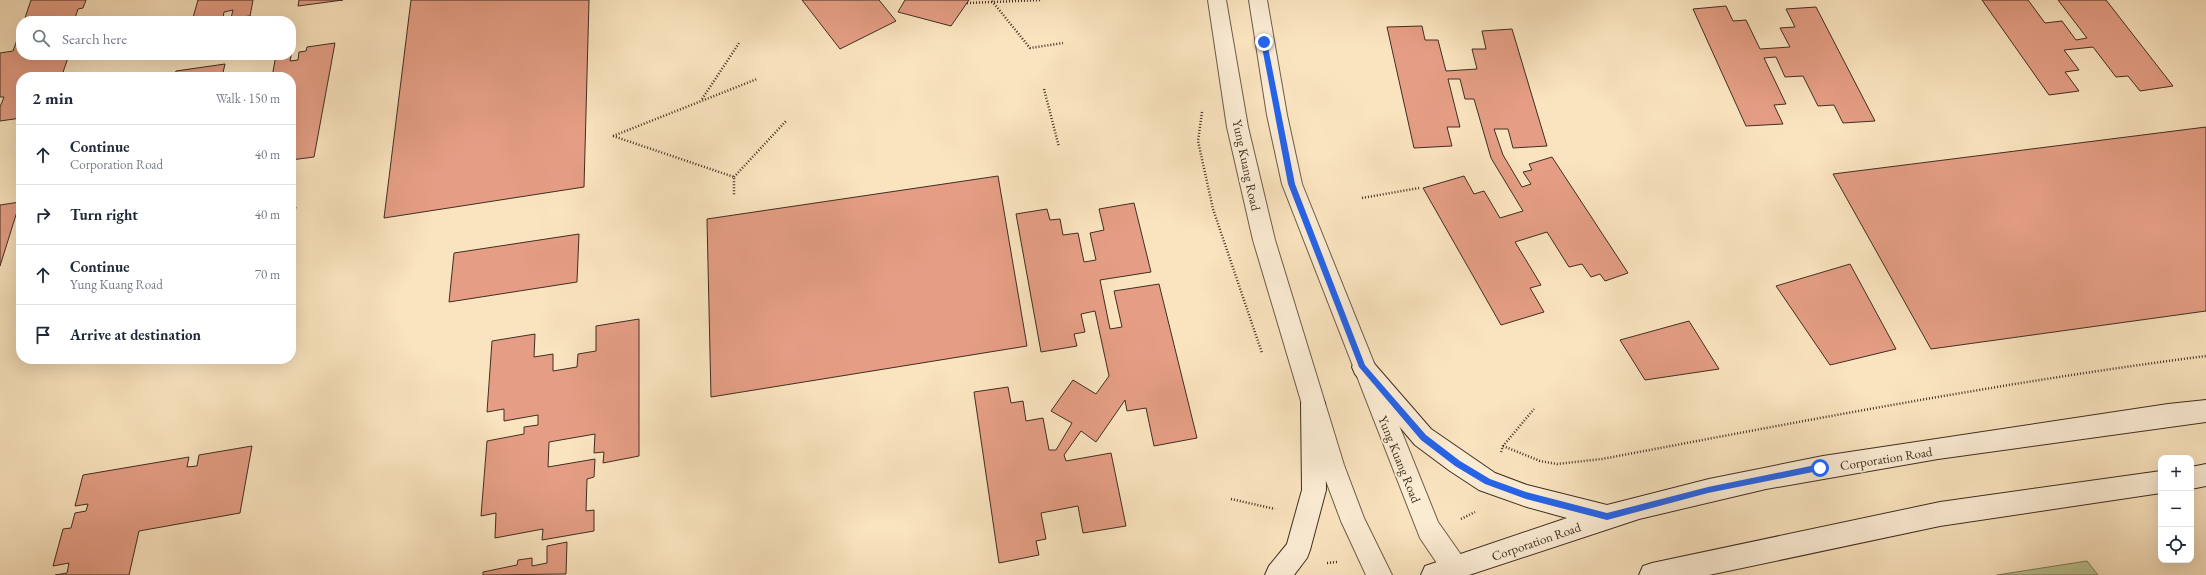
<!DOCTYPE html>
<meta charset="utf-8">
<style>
:root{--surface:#fff;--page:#f2f2f3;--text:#1f2937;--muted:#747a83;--line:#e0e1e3}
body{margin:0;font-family:"EB Garamond",serif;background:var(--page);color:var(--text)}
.controls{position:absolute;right:12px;bottom:12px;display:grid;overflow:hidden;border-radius:8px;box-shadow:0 4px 16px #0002}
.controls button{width:36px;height:36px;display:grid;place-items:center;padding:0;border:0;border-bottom:1px solid var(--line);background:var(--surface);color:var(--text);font:20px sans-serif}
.stop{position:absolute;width:12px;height:12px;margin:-9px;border:3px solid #2563eb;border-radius:50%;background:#fff}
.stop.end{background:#2563eb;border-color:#fff;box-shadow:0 1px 4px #0008}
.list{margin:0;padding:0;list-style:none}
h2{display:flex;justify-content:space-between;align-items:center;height:52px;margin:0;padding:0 16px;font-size:17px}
h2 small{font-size:13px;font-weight:400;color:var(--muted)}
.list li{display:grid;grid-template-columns:26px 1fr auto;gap:12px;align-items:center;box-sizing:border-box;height:60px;padding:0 16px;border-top:1px solid var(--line)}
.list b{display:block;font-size:15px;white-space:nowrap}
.list p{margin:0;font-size:13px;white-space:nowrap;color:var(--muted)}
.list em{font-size:13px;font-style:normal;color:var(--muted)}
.icon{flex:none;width:22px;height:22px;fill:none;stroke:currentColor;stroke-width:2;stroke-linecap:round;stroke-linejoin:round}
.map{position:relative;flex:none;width:2206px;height:575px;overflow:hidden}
.search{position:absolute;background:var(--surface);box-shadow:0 4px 16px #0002;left:16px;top:16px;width:280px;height:44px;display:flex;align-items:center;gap:10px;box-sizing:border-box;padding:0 14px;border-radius:16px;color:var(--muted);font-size:15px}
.panel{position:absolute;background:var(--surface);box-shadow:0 4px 16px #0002;left:16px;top:72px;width:280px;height:292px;border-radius:16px}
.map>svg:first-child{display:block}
</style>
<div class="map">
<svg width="2206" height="575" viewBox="0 0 2206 575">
<rect width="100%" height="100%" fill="#fae4bf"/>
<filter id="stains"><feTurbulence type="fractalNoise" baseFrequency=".005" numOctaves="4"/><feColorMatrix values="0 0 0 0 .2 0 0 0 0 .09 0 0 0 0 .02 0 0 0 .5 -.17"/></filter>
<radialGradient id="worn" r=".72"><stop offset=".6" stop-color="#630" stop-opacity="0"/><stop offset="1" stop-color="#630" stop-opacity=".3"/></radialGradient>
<path fill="#bcc493" stroke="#7e795a" d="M2087,561L2098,575H1997Z"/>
<path fill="#e59e85" stroke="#402e20" d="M31,0H86L83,8L78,9L75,18L80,17L79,21H24Z
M198,0H253L250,16L231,18L233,10L224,12L223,18L217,19V21H192Z
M299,0H343L298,6Z
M411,0H589L584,187L384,218Z
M802,0H879L896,21L840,49Z
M905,0H969L951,26L898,12Z
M1982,0H2028L2045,23L2062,21L2076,40L2087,38L2058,0H2106L2173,86L2140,91L2128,76L2116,77L2093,47L2064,50L2079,70L2065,72L2079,91L2049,95Z
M1726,6L1733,21L1746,20L1760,49L1790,47L1780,28L1795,27L1786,9L1816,7L1875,121L1843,123L1834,105L1818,106L1803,76L1785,77L1776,57L1764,58L1786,104L1774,105L1783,124L1746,126L1693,9Z
M1422,26L1425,40H1438L1446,71L1477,69L1472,49H1486L1482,31L1512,29L1547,146L1513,148L1508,129H1494L1503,155L1522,187L1531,184L1523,172L1532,170L1529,164L1552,157L1628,273L1605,281L1600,274L1591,277L1582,264L1569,267L1547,232L1515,242L1541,285L1530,288L1544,312L1501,325L1423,188L1464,176L1474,194L1484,191L1500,218L1523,211L1491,158L1474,99H1465L1460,79H1448L1460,127H1447L1452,146L1414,148L1387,27Z
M21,29V55H69L62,75L21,77V118L0,121V107L4,97H0V53L13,51Z
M335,43L314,157L291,160V77H272L276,55H291L292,52L290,61L298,60L299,52L306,51L307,47Z
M225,64L222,77H174L176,71Z
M2206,127V311L1931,349L1833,174Z
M998,176L1027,346L711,397L707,219Z
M20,202L0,266V205Z
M1134,203L1151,272L1100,280L1110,329L1122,327L1114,291L1159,284L1197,438L1154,446L1146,408L1127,411L1125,400L1096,442L1081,431L1064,455L1066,461L1111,453L1126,526L1083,533L1078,506L1041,513L1046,539L1036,541L1039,555L999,563L974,392L1008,387L1011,403L1023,401L1026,421L1043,418L1049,450H1056L1072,423L1051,411L1073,380L1096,394L1109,376L1095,311L1081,314L1085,332L1074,334L1077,346L1041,352L1016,214L1047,209L1050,220L1060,219L1063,235L1078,233L1084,262L1096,260L1090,233L1104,230L1099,209Z
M296,207L291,231V208Z
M579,234L577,282L449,302L454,253Z
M1850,264L1896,349L1830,365L1776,286Z
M639,319V456L603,463L604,452L594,453L595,434L549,442L548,467L595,459L594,477L587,479L586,511L594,510V531L542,540L543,529L495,538L496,513L481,516L487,441L524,434V427L538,425V415L504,421V409L487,412L492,341L535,334L534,357L553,354V371L577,367L578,354L596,351V326Z
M1689,321L1719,369L1645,380L1620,340Z
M252,446L240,513L139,531L129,575H55L67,573L69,563L53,566L63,529L71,528L75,513L86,511L88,504L75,506L83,475L189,457L187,467L197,466L199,455Z
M567,542L566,574L483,575V572L517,565L518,560L532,558V566L547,563V546Z"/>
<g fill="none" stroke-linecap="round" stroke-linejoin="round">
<g stroke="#6e5c48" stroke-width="2">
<path id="tertiary" d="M1208,0H1226L1248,127L1275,240L1344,465L1364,518L1392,575H1366L1341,521L1320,465L1253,240L1227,127Z
M1249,0H1267L1287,115L1302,184L1438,522L1464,559L1468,568L1465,575H1445L1420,538L1282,184L1267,115Z"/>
</g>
<g stroke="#402e20" stroke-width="2">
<path id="secondary" d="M1363,357L1371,360L1431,429L1495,473L1527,485L1607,505L1709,479L1823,456L2168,404L2206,400V422L1938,459L1766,489L1639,519L1469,575H1421L1425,566L1434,563L1567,518L1527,507L1479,490L1450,471L1415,445L1355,374L1352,367L1355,360Z
M1313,392L1321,396L1325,403L1326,490L1310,550L1307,558L1294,575H1265L1269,566L1287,544L1302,490L1301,403L1305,396Z
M2206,464V486L2191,489V467Z
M2161,471V493L1940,526L1709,575H1639L1643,566L1652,563L1940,502Z"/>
</g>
<path stroke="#402e20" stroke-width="2.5" stroke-dasharray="1 2" stroke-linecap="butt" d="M992,1L1030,48L1063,43
M967,3L1042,0
M1044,89L1059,147
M702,99L739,43
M1202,112L1198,141L1213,209L1262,353
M613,136L757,79
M613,136L734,177V196
M734,177L786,121
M1362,198L1419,188
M1503,446L1540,461L1557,464L1602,459C1803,421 2003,382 2206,356
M1501,452L1503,446L1534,409
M1231,499L1275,509
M1461,519L1475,512
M1327,563L1337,562"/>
<use href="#tertiary" fill="#fcedd5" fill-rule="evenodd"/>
<use href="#secondary" fill="#fcedd5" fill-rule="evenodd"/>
</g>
<path fill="#2563eb" d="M1264,40L1267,42L1295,184L1365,365L1426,435L1460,461L1490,479L1526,492L1607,513L1708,487L1820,464L1823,465V470L1708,493L1607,520L1526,499L1485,484L1455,466L1421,440L1359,367L1288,184L1261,42Z"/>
<g text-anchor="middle" stroke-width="4" stroke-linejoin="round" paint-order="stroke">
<g font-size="13" fill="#402e20" stroke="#fcedd5">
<text transform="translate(1247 165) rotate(78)" y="5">Yung Kuang Road</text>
<text transform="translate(1886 458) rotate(-9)" y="5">Corporation Road</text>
<text transform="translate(1400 459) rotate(68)" y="5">Yung Kuang Road</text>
<text transform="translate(1536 541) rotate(-19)" y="5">Corporation Road</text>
</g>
</g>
<rect width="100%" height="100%" filter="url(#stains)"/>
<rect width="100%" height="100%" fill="url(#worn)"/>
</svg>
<div class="controls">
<button>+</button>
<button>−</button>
<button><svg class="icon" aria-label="locate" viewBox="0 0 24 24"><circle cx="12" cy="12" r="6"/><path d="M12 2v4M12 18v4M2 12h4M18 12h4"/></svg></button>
</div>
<div class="stop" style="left:1820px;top:468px"></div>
<div class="stop end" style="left:1264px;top:42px"></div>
<div class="search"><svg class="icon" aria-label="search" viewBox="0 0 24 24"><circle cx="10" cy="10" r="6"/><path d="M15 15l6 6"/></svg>Search here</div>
<section class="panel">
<h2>2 min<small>Walk · 150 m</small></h2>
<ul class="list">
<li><svg class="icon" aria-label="ahead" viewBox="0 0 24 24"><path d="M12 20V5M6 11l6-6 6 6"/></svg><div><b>Continue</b><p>Corporation Road</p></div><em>40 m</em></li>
<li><svg class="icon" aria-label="right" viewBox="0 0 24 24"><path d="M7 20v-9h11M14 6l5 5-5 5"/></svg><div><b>Turn right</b></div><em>40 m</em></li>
<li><svg class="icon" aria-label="ahead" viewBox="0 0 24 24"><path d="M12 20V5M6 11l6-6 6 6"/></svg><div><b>Continue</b><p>Yung Kuang Road</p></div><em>70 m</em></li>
<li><svg class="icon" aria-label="arrive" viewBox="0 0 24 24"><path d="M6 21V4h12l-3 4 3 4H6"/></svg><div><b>Arrive at destination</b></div></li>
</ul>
</section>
</div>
